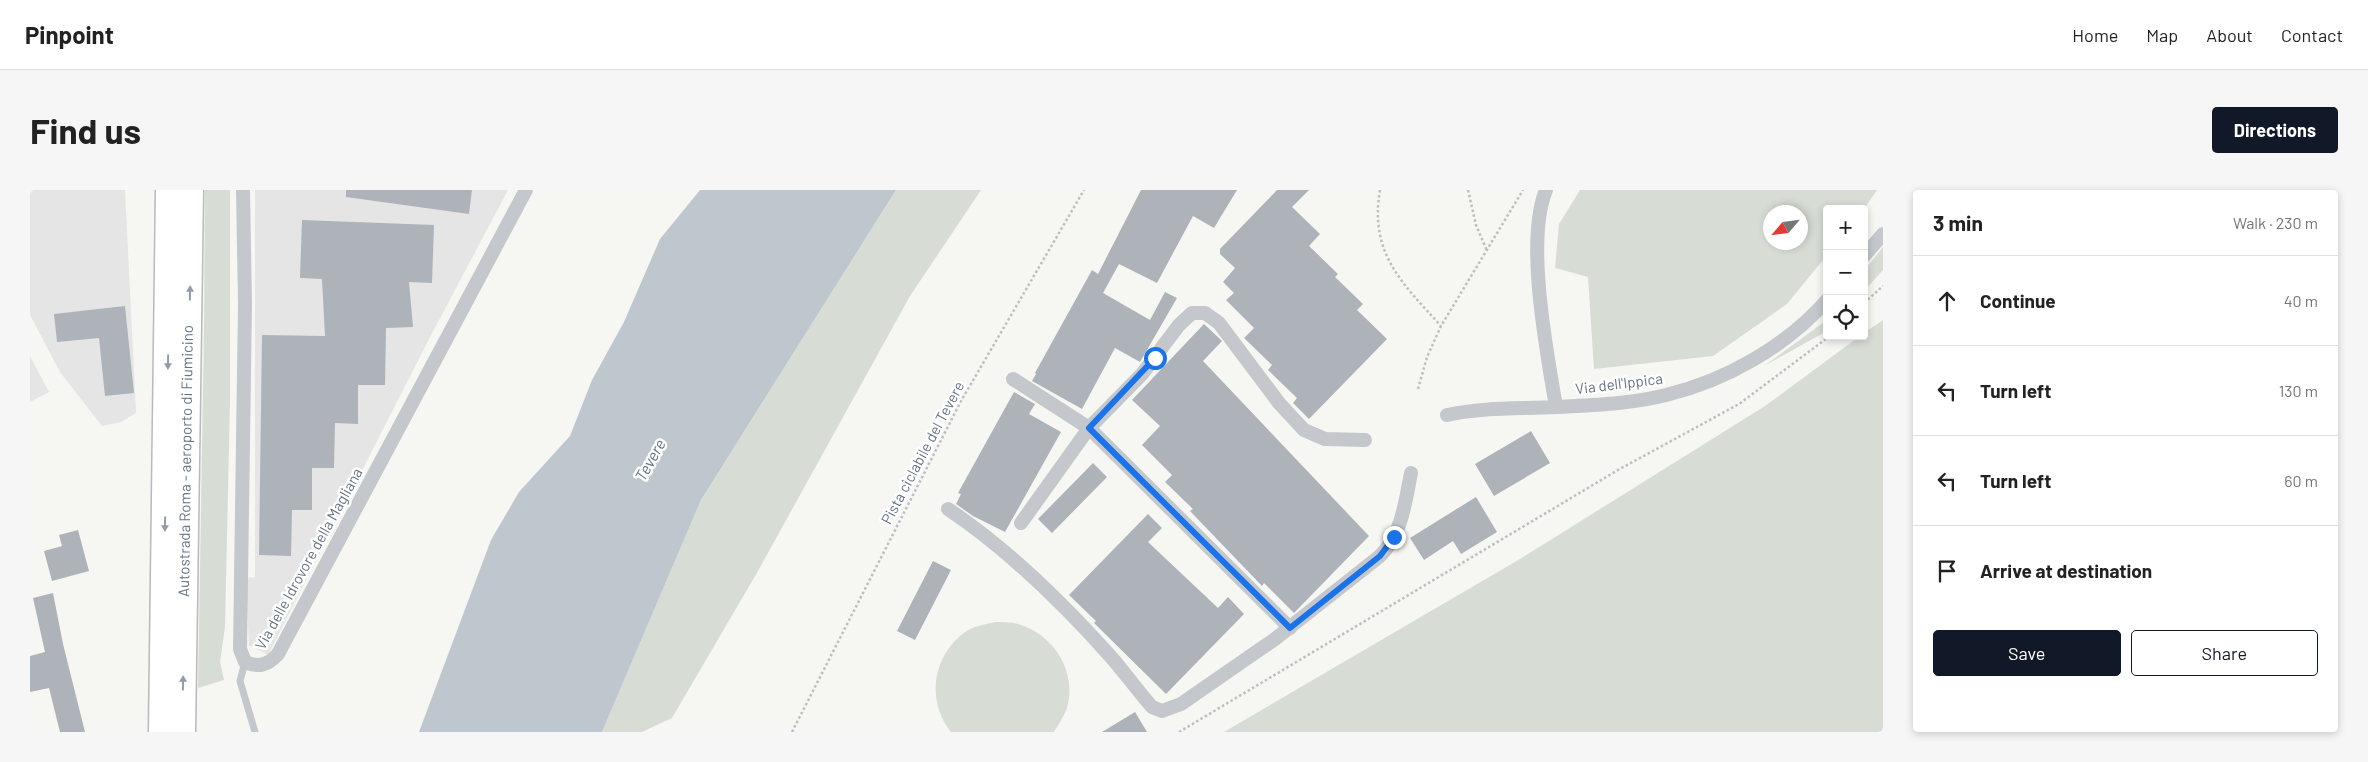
<!DOCTYPE html>
<meta charset="utf-8">
<style>
:root{--surface:#fff;--page:#f6f6f6;--text:#222;--muted:#767676;--line:#e0e0e0;--accent:#111827}
body{margin:0;font-family:Barlow,sans-serif;background:var(--page);color:var(--text)}
.controls{position:absolute;right:15px;top:15px;display:grid;overflow:hidden;border-radius:5px;box-shadow:0 2px 8px #0003}
.controls button{width:45px;height:45px;display:grid;place-items:center;padding:0;border:0;border-bottom:1px solid var(--line);background:var(--surface);color:var(--text);font:25px sans-serif}
.compass{position:absolute;left:1733px;top:15px;width:45px;height:45px;border-radius:50%;background:var(--surface);box-shadow:0 2px 8px #0003;rotate:242deg}
.stop{position:absolute;width:15px;height:15px;margin:-11px;border:4px solid #1a73e8;border-radius:50%;background:#fff}
.stop.end{background:#1a73e8;border-color:#fff;box-shadow:0 1px 5px #0008}
.list{margin:0;padding:0;list-style:none}
h2{display:flex;justify-content:space-between;align-items:center;height:65px;margin:0;padding:0 20px;font-size:21px}
h2 small{font-size:16px;font-weight:400;color:var(--muted)}
.list li{display:grid;grid-template-columns:32px 1fr auto;gap:15px;align-items:center;box-sizing:border-box;height:90px;padding:0 20px;border-top:1px solid var(--line)}
.list b{display:block;font-size:19px;white-space:nowrap}
.list em{font-size:16px;font-style:normal;color:var(--muted)}
.actions{display:flex;gap:10px;padding:15px 20px}
.actions a{flex:1;padding:11px 0;border:1px solid var(--accent);border-radius:5px;text-align:center;font-size:18px;color:var(--accent)}
.actions .main{background:var(--accent);color:#fff}
.icon{flex:none;width:28px;height:28px;fill:none;stroke:currentColor;stroke-width:2;stroke-linecap:round;stroke-linejoin:round}
.map{position:relative;flex:none;width:1853px;height:542px;overflow:hidden;border-radius:5px}
header{display:flex;align-items:center;gap:30px;box-sizing:border-box;height:70px;padding:0 25px;background:var(--surface);border-bottom:1px solid var(--line)}
header strong{font-size:24px}
nav{display:flex;gap:28px;margin-inline-start:auto;font-size:18px}
.intro{display:flex;align-items:center;justify-content:space-between;box-sizing:border-box;height:120px;padding:0 30px}
h1{margin:0;font-size:35px}
.button{padding:12px 22px;border-radius:5px;background:var(--accent);color:#fff;font-size:18px;font-weight:700}
main{display:flex;gap:30px;padding:0 30px}
aside{flex:1;background:var(--surface);border-radius:5px;box-shadow:0 2px 8px #0003}
.map>svg:first-child{display:block}
</style>
<header>
<strong>Pinpoint</strong>
<nav><a>Home</a><a>Map</a><a>About</a><a>Contact</a></nav>
</header>
<div class="intro"><h1>Find us</h1><a class="button">Directions</a></div>
<main>
<div class="map">
<svg width="1853" height="542" viewBox="0 0 1853 542">
<rect width="100%" height="100%" fill="#f6f6f3"/>
<path fill="#e4e5e4" d="M0,0H95L106,223L91,232L72,236L30,182L0,125Z
M225,0H478L399,149L238,465L219,455L216,388L225,387Z
M0,166L19,202L0,212Z"/>
<path fill="#d7ddd4" fill-rule="evenodd" d="M175,0H200V211L195,437L190,472L194,490L168,498L174,139Z
M866,0H951L880,106L728,381L642,528L612,542H572L671,310Z
M1550,0H1847L1834,19H1797V65L1757,114L1683,166L1564,179L1558,87L1525,78L1529,34ZM1740,22H1770V52H1740Z
M1853,57V80L1834,101V81Z
M1797,128V141L1734,176L1794,132Z
M1853,130V542H1194L1490,369L1735,216L1830,146H1834V143Z
M965,432C973,432 984,432 991,435C1025,446 1047,483 1037,518C1034,526 1028,535 1024,542H921C895,510 903,463 938,440C946,436 956,434 965,432Z"/>
<path fill="#bec7cd" d="M670,0H866L671,310L572,542H389L461,350L489,302L540,246L562,190L594,132L630,49Z"/>
<path fill="#adb3b9" d="M316,0H442L439,24L316,7Z
M1111,0H1207L1184,38L1163,26L1127,93L1089,74L1073,103L1120,130L1135,102L1147,108L1110,172L1085,158L1052,219L1002,191L1006,184L1005,183L1062,80L1068,84Z
M1247,0H1279L1262,17L1290,44L1279,56L1308,84L1305,87L1333,114L1327,120L1357,149L1279,229L1263,213L1267,208L1238,180L1242,175L1214,148L1224,138L1196,110L1204,103L1193,92L1205,78L1190,64V59Z
M272,30L404,35L402,93L379,92L383,137L356,138L355,195H328V234L305,233L304,278H282V320H262L261,366L229,365L232,145L295,146L292,89L270,88Z
M95,116L104,203L75,206L69,148L27,152L24,124Z
M1174,134L1192,151L1173,171L1339,346L1264,423L1234,393L1232,396L1160,321L1163,319L1135,292L1142,285L1112,255L1130,236L1102,210Z
M984,202L1005,214L999,224L1031,242L975,342L943,326L926,314L931,304L928,303Z
M1501,241L1520,273L1464,306L1445,274Z
M1063,273L1077,287L1022,343L1008,329Z
M1446,307L1467,342L1431,364L1423,351L1394,370L1380,348Z
M1118,324L1132,338L1118,352L1188,418L1198,407L1214,424L1136,504L1064,433L1066,431L1039,405Z
M48,340L59,381L22,391L14,361L32,356L29,345Z
M903,371L921,380L885,450L867,441Z
M23,403L33,454L55,542H30L19,498L0,502V466L15,462L3,408Z
M1105,522L1117,542H1072Z"/>
<g fill="none" stroke-linecap="round" stroke-linejoin="round">
<g stroke="#b7b9bd" stroke-width="29">
<g id="highway">
<path d="M132,542L139,0"/>
<path id="s1" d="M152,542L160,0"/>
</g>
</g>
<path stroke="#bcbec0" stroke-width="2.5" stroke-dasharray="2.5 2.5" stroke-linecap="butt" d="M1350,0C1339,63 1372,93 1411,136
M1438,0L1446,35L1457,61
M1834,113L1853,96
M1388,199L1397,167L1411,136L1493,0
M762,542L931,211L1054,0
M1149,542L1588,280L1709,214L1800,146"/>
<path stroke="#c4c7cb" stroke-width="7" d="M215,472L210,491L225,542"/>
<path stroke="#c4c7cb" stroke-width="14" d="M213,0L215,114L210,459L215,472C229,478 238,475 248,464L496,0
M1516,0C1495,51 1517,162 1526,217
M1834,66L1853,44
M983,189L1059,238L1260,438
M1417,225C1454,217 1489,219 1527,217C1562,215 1601,214 1636,205C1695,191 1757,156 1797,110
M918,319C979,360 1032,412 1081,467C1095,483 1108,501 1122,517L1132,521L1151,514L1245,449L1350,366C1372,344 1375,313 1381,283
M991,333L1059,238L1112,184L1149,135L1162,123H1175L1189,133L1249,213L1274,240L1295,249L1335,250"/>
<use href="#highway" stroke="#fff" stroke-width="26"/>
</g>
<defs><path id="oneway-solid" d="M-6-.8H1V-3.2L6.5 0L1 3.2V.8H-6Z" transform="scale(1.25)"/></defs>
<g fill="#939da9">
<use href="#oneway-solid" transform="translate(160 103) rotate(-89)"/>
<use href="#oneway-solid" transform="translate(138 172) rotate(91)"/>
<use href="#oneway-solid" transform="translate(135 334) rotate(91)"/>
<use href="#oneway-solid" transform="translate(153 493) rotate(-89)"/>
</g>
<g fill="none" stroke-linecap="round" stroke-linejoin="round">
<path stroke="#1a73e8" stroke-width="6" d="M1125,168L1059,238L1260,438L1350,366L1364,347"/>
</g>
<g text-anchor="middle" stroke-width="5" stroke-linejoin="round" paint-order="stroke">
<g font-size="15" fill="#657384" stroke="#fff">
<text transform="translate(1589 194) rotate(-7)" y="5">Via dell'Ippica</text>
<text transform="translate(893 263) rotate(-62)" y="5">Pista ciclabile del Tevere</text>
<text dy="5" stroke="none"><textPath href="#s1" startOffset="271">Autostrada Roma - aeroporto di Fiumicino</textPath></text>
<text transform="translate(279 369) rotate(-61)" y="5">Via delle Idrovore della Magliana</text>
</g>
<g font-size="16" font-style="italic" fill="#607581" stroke="#fff">
<text transform="translate(620 270) rotate(-61)" y="6">Tevere</text>
</g>
</g>
</svg>
<div class="controls">
<button>+</button>
<button>−</button>
<button><svg class="icon" aria-label="locate" viewBox="0 0 24 24"><circle cx="12" cy="12" r="6"/><path d="M12 2v4M12 18v4M2 12h4M18 12h4"/></svg></button>
</div>
<svg class="compass" viewBox="-18 -18 36 36"><path d="M0-13l5 13h-10z" fill="#e53935"/><path d="M0 13l5-13h-10z" fill="#767676"/></svg>
<div class="stop" style="left:1125px;top:168px"></div>
<div class="stop end" style="left:1364px;top:347px"></div>
</div>
<aside>
<h2>3 min<small>Walk · 230 m</small></h2>
<ul class="list">
<li><svg class="icon" aria-label="ahead" viewBox="0 0 24 24"><path d="M12 20V5M6 11l6-6 6 6"/></svg><div><b>Continue</b></div><em>40 m</em></li>
<li><svg class="icon" aria-label="left" viewBox="0 0 24 24"><path d="M17 20v-9H6M10 6l-5 5 5 5"/></svg><div><b>Turn left</b></div><em>130 m</em></li>
<li><svg class="icon" aria-label="left" viewBox="0 0 24 24"><path d="M17 20v-9H6M10 6l-5 5 5 5"/></svg><div><b>Turn left</b></div><em>60 m</em></li>
<li><svg class="icon" aria-label="arrive" viewBox="0 0 24 24"><path d="M6 21V4h12l-3 4 3 4H6"/></svg><div><b>Arrive at destination</b></div></li>
</ul>
<div class="actions"><a class="main">Save</a><a>Share</a></div>
</aside>
</main>
